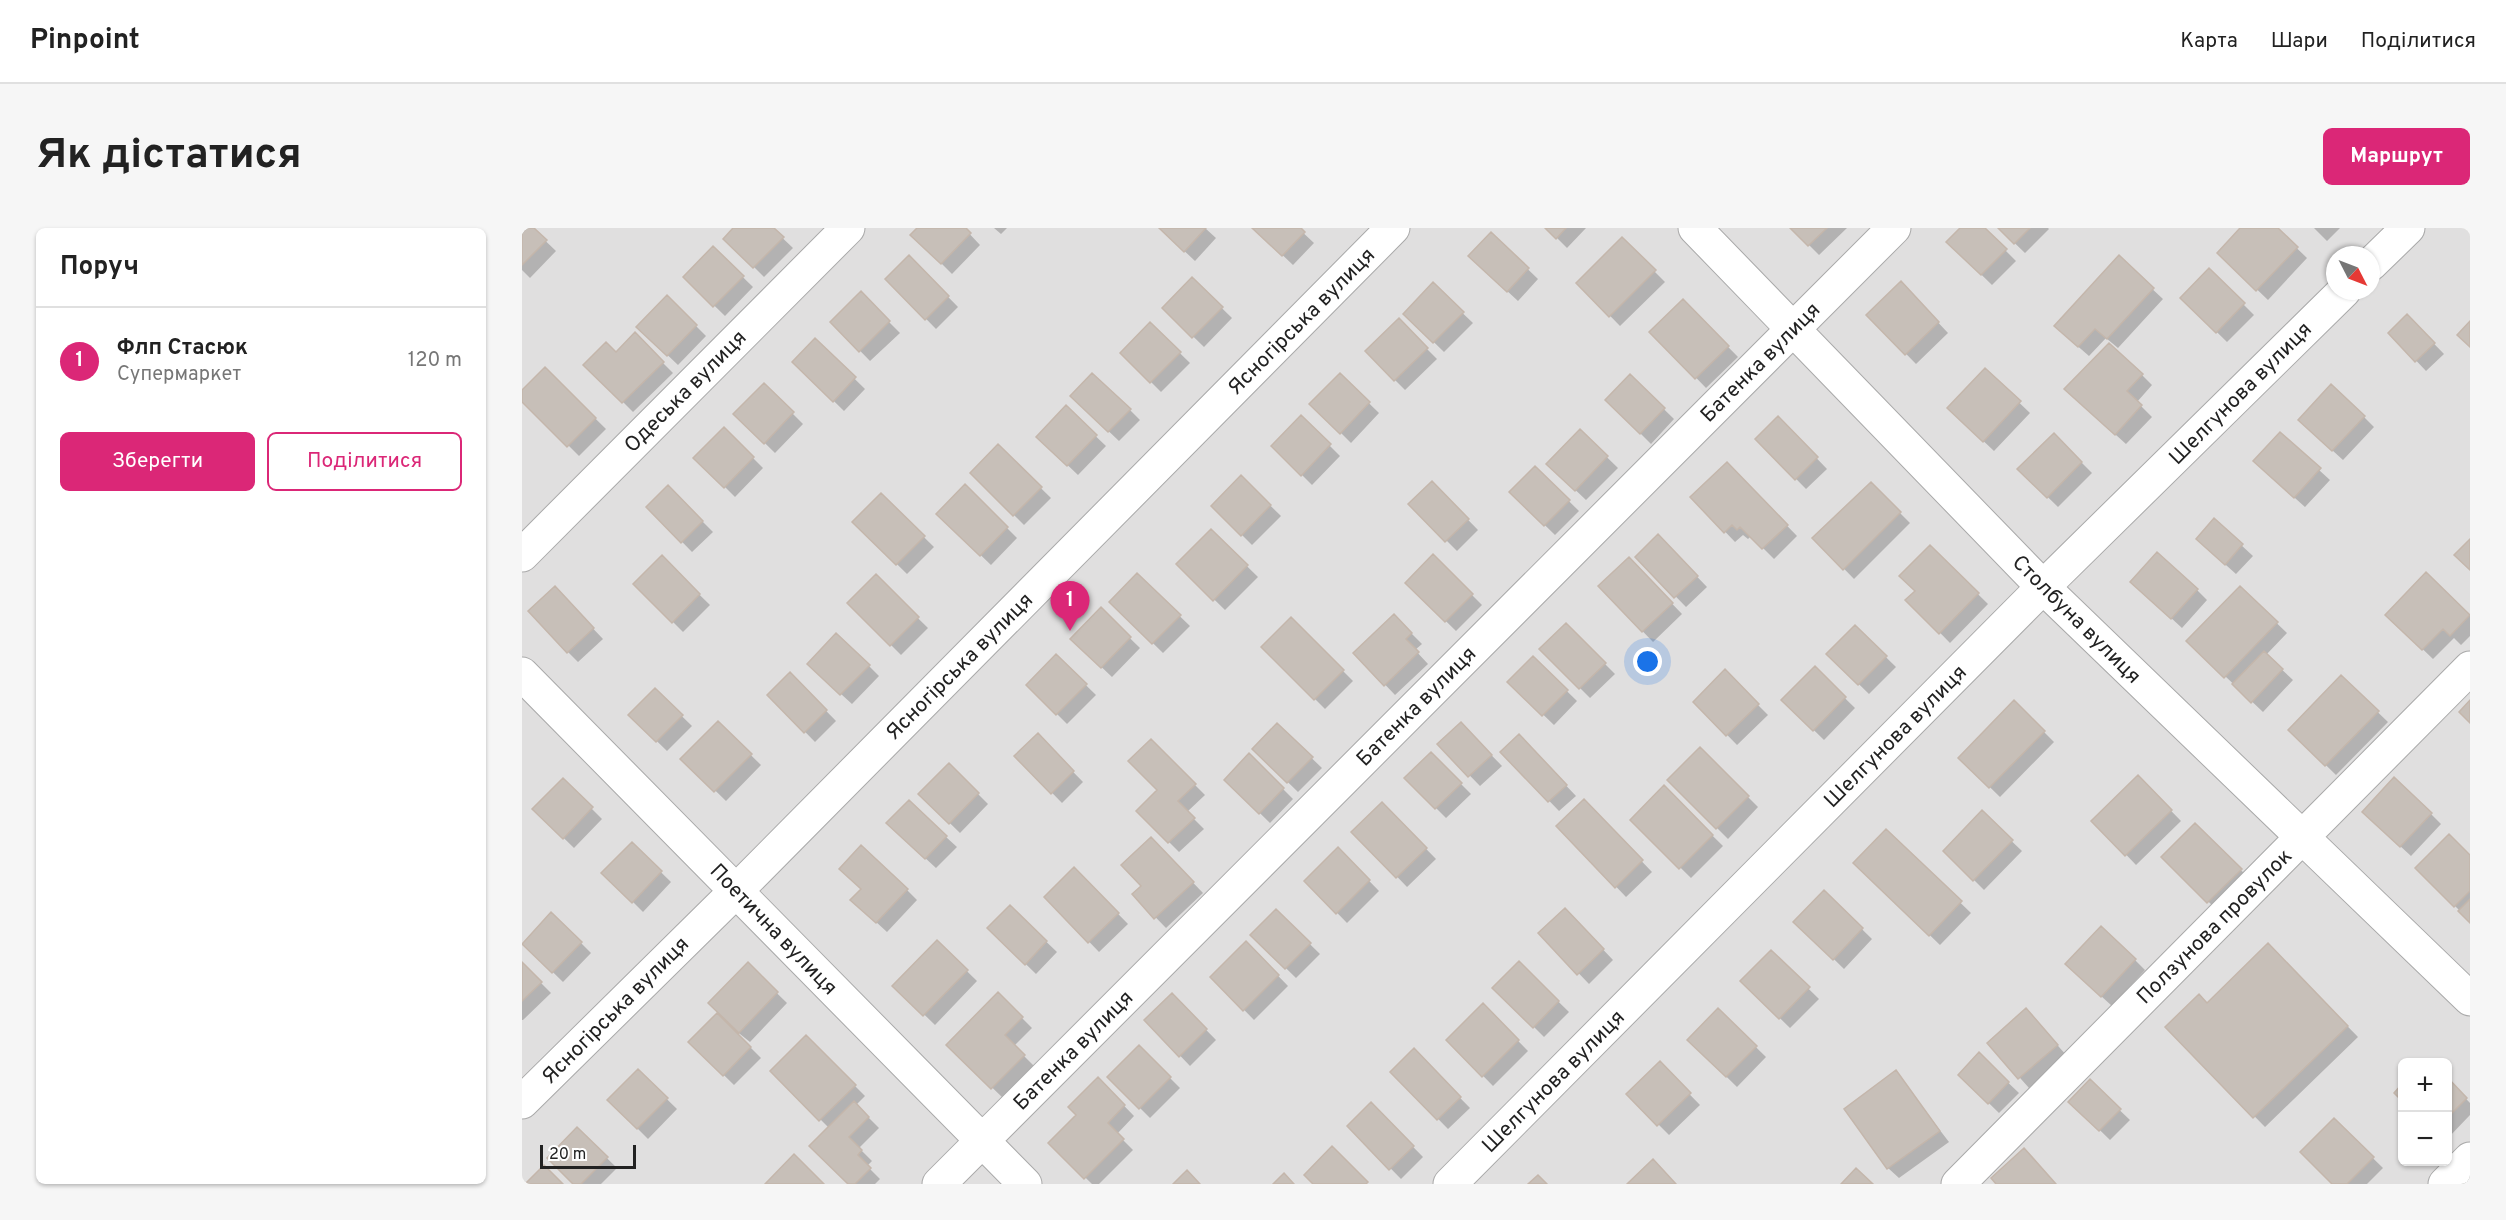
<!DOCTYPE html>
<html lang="uk">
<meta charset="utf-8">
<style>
:root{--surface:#fff;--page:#f6f6f6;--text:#222;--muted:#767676;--line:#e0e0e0;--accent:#db2777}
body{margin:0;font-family:Overpass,sans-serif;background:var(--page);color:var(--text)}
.controls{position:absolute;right:18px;bottom:18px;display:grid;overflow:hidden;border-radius:9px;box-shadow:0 2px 4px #0004}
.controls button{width:54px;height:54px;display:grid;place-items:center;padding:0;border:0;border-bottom:2px solid var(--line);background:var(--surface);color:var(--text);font:30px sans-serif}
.compass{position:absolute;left:1804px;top:18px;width:54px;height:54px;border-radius:50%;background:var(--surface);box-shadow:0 2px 4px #0004;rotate:132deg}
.scale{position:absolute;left:18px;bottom:15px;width:96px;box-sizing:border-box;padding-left:6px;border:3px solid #222;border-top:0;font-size:16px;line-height:21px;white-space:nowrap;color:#222;-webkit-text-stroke:4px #fff;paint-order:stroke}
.you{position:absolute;left:1126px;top:434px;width:21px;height:21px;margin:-15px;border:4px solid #fff;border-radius:50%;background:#1a73e8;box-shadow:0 0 0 9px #1a73e833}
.badge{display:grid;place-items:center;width:39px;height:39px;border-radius:50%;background:var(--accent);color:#fff;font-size:20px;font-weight:700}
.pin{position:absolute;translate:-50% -50px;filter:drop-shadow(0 2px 3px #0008)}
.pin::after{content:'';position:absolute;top:32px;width:21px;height:18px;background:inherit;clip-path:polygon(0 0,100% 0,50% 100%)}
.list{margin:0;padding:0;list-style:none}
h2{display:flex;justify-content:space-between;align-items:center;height:78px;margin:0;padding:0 24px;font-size:26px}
h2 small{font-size:20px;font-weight:400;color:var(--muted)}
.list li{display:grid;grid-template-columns:39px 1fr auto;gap:18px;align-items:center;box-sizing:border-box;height:108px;padding:0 24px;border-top:2px solid var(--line)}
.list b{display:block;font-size:22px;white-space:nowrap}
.list p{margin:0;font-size:20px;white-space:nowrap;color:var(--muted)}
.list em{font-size:20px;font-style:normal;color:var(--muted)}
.actions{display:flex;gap:12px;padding:18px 24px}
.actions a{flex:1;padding:14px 0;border:2px solid var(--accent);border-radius:9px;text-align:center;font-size:21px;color:var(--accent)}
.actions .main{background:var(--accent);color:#fff}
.map{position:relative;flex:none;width:1948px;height:956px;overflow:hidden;border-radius:9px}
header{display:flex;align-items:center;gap:36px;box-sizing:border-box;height:84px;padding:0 30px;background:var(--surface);border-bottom:2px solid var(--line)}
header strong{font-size:28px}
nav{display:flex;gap:33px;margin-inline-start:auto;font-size:21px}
.intro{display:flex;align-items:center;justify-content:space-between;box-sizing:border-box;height:144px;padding:0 36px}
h1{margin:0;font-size:42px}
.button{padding:15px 27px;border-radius:9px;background:var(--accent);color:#fff;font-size:21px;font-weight:700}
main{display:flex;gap:36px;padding:0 36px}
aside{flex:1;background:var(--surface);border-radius:9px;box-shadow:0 2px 4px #0004}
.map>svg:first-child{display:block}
</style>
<header>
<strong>Pinpoint</strong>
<nav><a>Карта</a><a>Шари</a><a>Поділитися</a></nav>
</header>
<div class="intro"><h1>Як дістатися</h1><a class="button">Маршрут</a></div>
<main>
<aside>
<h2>Поруч<small></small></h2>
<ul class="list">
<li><span class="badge">1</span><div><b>Флп Стасюк</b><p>Супермаркет</p></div><em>120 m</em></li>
</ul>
<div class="actions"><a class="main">Зберегти</a><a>Поділитися</a></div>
</aside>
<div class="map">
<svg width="1948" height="956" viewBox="0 0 1948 956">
<rect width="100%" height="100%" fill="#f2efe9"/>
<path fill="#e0dfdf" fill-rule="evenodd" d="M0,0H1948V956H0ZM1813,27H1849V63H1813ZM1880,834H1926V934H1880Z"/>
<path fill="#0003" d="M0,0H10L34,23L8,50L0,42Z
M213,0H250L271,20L242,49L203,10Z
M398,0H442L458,17L430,46L391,7Z
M472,0H485L479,6Z
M638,0H683L694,10L673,33Z
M732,0H776L792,15L771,37Z
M1025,0H1064L1045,20Z
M1270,0H1325L1297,27Z
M1440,0H1461L1494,33L1470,57L1426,14Z
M1477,0H1526L1527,1L1503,25Z
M1720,0H1754L1785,30L1746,72L1697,25Z
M1792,0H1818L1805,13Z
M969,6L1016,51L996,73L958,38Z
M1100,11L1143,54L1098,98L1056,55Z
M191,20L231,59L203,88L163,49Z
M387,29L436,79L414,101L365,51Z
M1597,30L1641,71L1596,120L1584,110L1567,128L1544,108Z
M1687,42L1732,87L1705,114L1660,70Z
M670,51L710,90L682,119L642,80Z
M1379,55L1426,105L1394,136L1346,87Z
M911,57L951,95L922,124L883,86Z
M339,66L378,105L348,133L310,94Z
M145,69L184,108L156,137L116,99Z
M1161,73L1216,129L1184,160L1130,104Z
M1885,88L1922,126L1904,143L1868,105Z
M877,93L915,131L883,162L845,124Z
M628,96L668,135L639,164L600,125Z
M113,107L151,145L111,184L64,137L94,126Z
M293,112L343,161L322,183L272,134Z
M23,141L84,201L57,228L0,171V164Z
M1463,142L1508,185L1472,223L1437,190Z
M818,147L857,185L829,215L790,176Z
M1620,147L1630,157L1615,174L1630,189L1604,216L1554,171Z
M1108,148L1152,191L1129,216L1085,172Z
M242,157L281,196L253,225L213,186Z
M560,178L608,182L618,192L597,213Z
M544,180L584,218L556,247L516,209Z
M779,189L818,228L790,257L751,218Z
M1842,189L1852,199L1821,232L1788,202Z
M1256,190L1305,241L1284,261L1235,211Z
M202,201L241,240L213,269L174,230Z
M1058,203L1096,240L1064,272L1026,236Z
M1532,207L1570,245L1536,279L1497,241Z
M476,218L529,270L502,297L450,245Z
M1205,236L1275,308L1252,331L1229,308L1226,311L1221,307L1213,314L1170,269Z
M1013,240L1057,283L1033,307L989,264Z
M1797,242L1808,252L1783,279L1743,243Z
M719,249L759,288L730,317L691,278Z
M910,255L956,302L935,323L888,276Z
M1349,256L1388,295L1332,351L1292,310Z
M443,258L495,310L469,337L416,286Z
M146,259L191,304L170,324L126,279Z
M359,267L412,319L385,346L332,294Z
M1692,292L1731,328L1714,346L1686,321Z
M689,303L736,349L703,382L656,336Z
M1136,308L1185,359L1164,379L1115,329Z
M1408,319L1466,376L1428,415L1386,372L1395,363Z
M911,328L960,377L934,403L885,355Z
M140,330L188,377L161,404L113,356Z
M1107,331L1160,386L1131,414L1078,359Z
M1904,346L1948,388V408L1939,417L1932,410L1911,431L1865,387Z
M615,347L668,398L641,425L589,374Z
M354,349L406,400L379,427L327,375Z
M1718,360L1765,405L1744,427L1771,452L1741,484L1666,413Z
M1675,362L1685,372L1660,400L1621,364Z
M43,371L81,411L56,434L46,424Z
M579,382L618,420L590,449L550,411Z
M872,388L900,416L893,422L906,436L873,467L833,425Z
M769,391L831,453L803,481L741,419Z
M1044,397L1093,446L1068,470L1019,421Z
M1333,399L1374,439L1347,466L1306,426Z
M534,428L574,467L545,496L506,457Z
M1011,430L1055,473L1032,497L987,454Z
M347,438L357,448L330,476L297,446Z
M1293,441L1333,480L1302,512L1261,472Z
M1203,444L1246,487L1215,517L1173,474Z
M268,446L314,493L293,514L247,467Z
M1819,449L1866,494L1814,547L1768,502Z
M133,462L170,498L145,523L108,487Z
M1492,474L1532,514L1478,569L1438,530Z
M196,495L239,537L204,573L161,531Z
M939,496L980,538L958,558L917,516Z
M755,497L800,540L776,564L732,521Z
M515,507L561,554L540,575L494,528Z
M997,508L1054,568L1037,583L980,524Z
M629,513L683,567L665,584L682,601L657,624L616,583L637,562Z
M1178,521L1236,579L1206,611L1147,552Z
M909,526L949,566L924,590L884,550Z
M727,527L771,571L748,595L704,552Z
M427,537L466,576L438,605L398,566Z
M1616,549L1659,593L1614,637L1572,593Z
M41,552L80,591L52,620L12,581Z
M1142,560L1201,618L1169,650L1110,592Z
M1062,573L1130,644L1104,669L1036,598Z
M860,576L914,631L885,659L832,604Z
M1460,585L1500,623L1462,662L1423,623Z
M1909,586L1919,596L1889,628L1852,594Z
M1673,597L1729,652L1697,684L1641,629Z
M1364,603L1449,685L1418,717L1333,635Z
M376,605L424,609L435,619L414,640Z
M629,611L681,665L644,700L612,667L621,658Z
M110,616L149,654L121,684L82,645Z
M816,621L857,663L825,695L784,653Z
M1948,629V693L1895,640Z
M552,641L606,696L577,724L524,669Z
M340,662H385L395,672L365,704L341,682Z
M1302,664L1350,711L1322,741L1274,694Z
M488,679L535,724L514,746L467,700Z
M754,683L798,726L774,750L730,707Z
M30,686L69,725L41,754L1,715Z
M1053,692L1091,732L1067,756L1018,705Z
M415,714L455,753L413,797L373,758Z
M724,715L766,758L732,792L690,749Z
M1746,717L1836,809L1743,899L1645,799L1685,776Z
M1249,724L1297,771L1268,800L1220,753Z
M1613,732L1623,742L1590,778L1555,746Z
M997,735L1047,784L1022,809L973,760Z
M0,736L29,765L1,792H0Z
M226,737L265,775L228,814L213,802L212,803L239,830L212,857L168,814L198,784Z
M476,766L510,800L492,818L512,838L481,870L426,817Z
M650,767L694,812L668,838L624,792Z
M961,777L1006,823L971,858L926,812Z
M1196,782L1244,829L1215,859L1167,812Z
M1514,793L1545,828L1507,860L1467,815Z
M284,809L343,868L334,877L357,900L337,920L350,933L345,938L358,951L353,956H328L307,900L250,843Z
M617,819L658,860L628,890L587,849Z
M892,823L948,880L926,901L870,844Z
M1457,827L1497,865L1477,885L1438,847Z
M1138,836L1178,877L1147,907L1106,866Z
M116,843L155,881L126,911L87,872Z
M1373,844L1427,914L1377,950L1366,940Z
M576,851L612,888L595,906L611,922L577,956H570L528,915L556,887Z
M1926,852L1948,875V887L1926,910Z
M1568,854L1608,892L1588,912L1549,874Z
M849,876L901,929L879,951L827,898Z
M1812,892L1861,940L1845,956H1812Z
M55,901L95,940L79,956H53Z"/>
<path fill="#c7bfb8" stroke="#c4b6ab" stroke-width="1.5" d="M0,0H12L25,12L0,37Z
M211,0H252L262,9L231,40L201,11Z
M395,0H444L449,5L419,36L388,7Z
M637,0H684L662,24Z
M730,0H779L783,4L760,28Z
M1023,0H1044L1034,11Z
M1268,0H1305L1286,18Z
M1438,0H1463L1485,21L1459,47L1424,14Z
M1476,0H1508L1492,16Z
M1718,0H1756L1776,19L1734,63L1695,25Z
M969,4L1007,40L985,64L946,28Z
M1100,9L1134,42L1087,89L1054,55Z
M191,18L222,48L191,79L161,49Z
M387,27L427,68L403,92L363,51Z
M1597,27L1632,60L1585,111L1573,101L1556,119L1532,98Z
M1687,40L1723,75L1694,105L1658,70Z
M670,49L701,79L670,110L640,80Z
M1379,53L1417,94L1383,127L1344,87Z
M911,54L942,84L911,115L881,86Z
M339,63L368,93L337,124L308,94Z
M145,67L175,97L145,128L114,99Z
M1161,71L1207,118L1173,151L1127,104Z
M1885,86L1913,115L1893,134L1866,105Z
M877,90L906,120L872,153L843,123Z
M1948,93V119L1935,107Z
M628,94L659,124L628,155L598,125Z
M113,104L142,134L100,175L61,137L84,114L94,124Z
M293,110L334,149L311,174L270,134Z
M1587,115L1621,146L1605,163L1620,177L1593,207L1542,161Z
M23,139L74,190L45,219L0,174V162Z
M1463,140L1499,173L1461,214L1425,180Z
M570,145L609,181L586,204L548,168Z
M818,145L848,174L818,206L787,176Z
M1108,146L1143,180L1118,206L1083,172Z
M242,155L272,184L242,216L211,186Z
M1809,156L1843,188L1810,223L1776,192Z
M544,177L575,207L545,238L514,209Z
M779,187L809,216L779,248L749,218Z
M1256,188L1296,229L1273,252L1233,211Z
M202,199L232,229L202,260L171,230Z
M1058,201L1086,228L1053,263L1024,236Z
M1758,204L1799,240L1772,270L1731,233Z
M1532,205L1560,234L1525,270L1495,241Z
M476,216L520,259L491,288L448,245Z
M1205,234L1266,297L1240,321L1218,299L1215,302L1210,297L1202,305L1168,269Z
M1013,238L1048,272L1022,298L987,264Z
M719,247L749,277L719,308L689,278Z
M910,253L947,291L923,314L886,276Z
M1349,254L1379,284L1321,342L1290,310Z
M443,256L486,299L458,328L414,286Z
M146,257L181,293L159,315L124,279Z
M359,265L403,308L374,337L330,294Z
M1692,290L1721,316L1703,337L1674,311Z
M689,301L726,337L691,373L654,336Z
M1136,306L1176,348L1152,370L1113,329Z
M1948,311V342L1932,327Z
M1408,317L1457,365L1417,406L1383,372L1393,363L1377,348Z
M1635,324L1676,361L1649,391L1608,354Z
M911,326L951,366L923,394L883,355Z
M140,327L178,366L150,395L111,356Z
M1107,329L1151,375L1120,404L1076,358Z
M1904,344L1948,387L1928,408L1921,401L1900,422L1863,387Z
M615,345L659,387L630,416L587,374Z
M354,346L397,389L368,418L325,375Z
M33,358L72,400L45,425L6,383Z
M1718,358L1756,394L1702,450L1664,413Z
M579,379L609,409L579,440L548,411Z
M872,386L890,405L884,411L897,424L862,458L831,425Z
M769,389L822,442L792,472L739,419Z
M1044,395L1084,435L1057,461L1017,421Z
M1333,397L1365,428L1336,457L1304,426Z
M314,405L348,437L318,467L285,436Z
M1742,423L1761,441L1729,475L1710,456Z
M534,426L565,456L534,487L504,457Z
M1011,428L1046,462L1020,488L985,454Z
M1293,438L1324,469L1291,503L1259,472Z
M1203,441L1237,476L1204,508L1171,474Z
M268,444L305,482L282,505L245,467Z
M1819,447L1857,483L1803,538L1766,502Z
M133,460L161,487L134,514L106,487Z
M1492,472L1523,503L1467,560L1436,530Z
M1948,472V495L1937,484Z
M196,493L230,526L192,564L158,531Z
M939,494L970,527L946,549L915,516Z
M755,495L791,529L765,555L730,521Z
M516,505L552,543L529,566L492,528Z
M997,506L1045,557L1026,574L978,524Z
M629,511L674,556L656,573L673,590L646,615L614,583L635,562L606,533Z
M1178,519L1227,568L1194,601L1145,552Z
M909,524L940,555L913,581L882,550Z
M727,525L762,560L737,586L702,552Z
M427,535L457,565L427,596L396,566Z
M1616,547L1650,582L1603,628L1569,593Z
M1872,549L1910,585L1878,619L1840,584Z
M41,550L71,579L41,611L10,581Z
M1142,557L1191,607L1157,641L1108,592Z
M1062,571L1121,632L1093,660L1034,598Z
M387,572L425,608L403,631L364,595Z
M860,574L905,620L874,650L829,604Z
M1460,582L1491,612L1451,653L1421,623Z
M1673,595L1720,641L1685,675L1639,629Z
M1364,601L1440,673L1407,708L1331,635Z
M1927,606L1948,627V663L1932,679L1893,640Z
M629,609L672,654L632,691L610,666L619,658L599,637Z
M110,614L140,643L110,675L79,645Z
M339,617L386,661L354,695L328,672L339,661L317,641Z
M816,619L848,652L814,686L782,653Z
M552,639L597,685L566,715L522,669Z
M1302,662L1341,700L1311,732L1271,694Z
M1948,671V695L1936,683Z
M488,677L525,713L503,737L465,700Z
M1043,680L1082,721L1055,747L1016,705Z
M754,681L789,715L763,741L728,707Z
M29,684L60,714L30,745L0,716Z
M1579,698L1614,731L1579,769L1543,736Z
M415,712L446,742L401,788L370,758Z
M724,713L757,747L721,783L688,749Z
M1746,715L1826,798L1731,890L1643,799L1677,766L1685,775Z
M1249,722L1288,759L1257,791L1218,753Z
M997,733L1037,773L1011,800L970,760Z
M0,734L20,754L0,773Z
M226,734L256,764L217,805L186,775Z
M476,764L501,789L483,807L503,827L469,861L424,817Z
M650,765L685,801L657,829L622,792Z
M961,775L997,812L960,849L924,812Z
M1196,780L1235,818L1204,849L1165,812Z
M1504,780L1536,817L1496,851L1465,815Z
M195,785L229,819L201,848L166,814Z
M284,807L334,857L297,893L248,843Z
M617,817L649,849L617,881L585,849Z
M892,820L939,869L915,892L868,844Z
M1457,824L1487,854L1466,876L1436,847Z
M1138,833L1169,865L1135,898L1104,866Z
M116,841L146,870L115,901L85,872Z
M1374,842L1418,903L1365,941L1322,881Z
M576,849L603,877L586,895L602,911L562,951L526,915L554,887L546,879Z
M1926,850L1945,870L1926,889Z
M1568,851L1599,881L1577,903L1546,874Z
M1880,856V873L1872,865Z
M332,873L347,889L327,909L340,922L336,927L349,940L333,956H326L287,918Z
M849,874L892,918L867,942L825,898Z
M1812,890L1852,929L1825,956H1810L1778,924Z
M55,899L86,929L59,956H51L25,930Z
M810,918L846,954L844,956H791L782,947Z
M1502,920L1534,956H1474L1469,950Z
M272,926L302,956H243Z
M1131,931L1154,956H1105Z
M22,937L41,956H3Z
M1334,940L1351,956H1319Z
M665,942L678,956H651Z
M762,945L772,956H751Z
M1016,947L1025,956H1006Z"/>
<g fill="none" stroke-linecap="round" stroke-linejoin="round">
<g stroke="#a9a9a9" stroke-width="35">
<path id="minor" d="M1173,0L1521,359L1948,771
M1849,36L1886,0
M0,446L503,956
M0,874L215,662L871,0
M417,956L1372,0
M928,956L1521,359L1822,63
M1436,956L1948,440
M1923,956L1948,931"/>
</g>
<g stroke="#a9a9a9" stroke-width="35">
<path id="tertiary" d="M0,327L326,0"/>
</g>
<use href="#minor" stroke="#fff" stroke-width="33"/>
<use href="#tertiary" stroke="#fff" stroke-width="33"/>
</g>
<g text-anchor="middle" stroke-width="6" stroke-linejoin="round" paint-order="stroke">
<g font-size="21" fill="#222" stroke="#fff">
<text transform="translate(779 93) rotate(-45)" y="7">Ясногірська вулиця</text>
<text transform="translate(1238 134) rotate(-45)" y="7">Батенка вулиця</text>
<text transform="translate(163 163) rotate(-45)" y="7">Одеська вулиця</text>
<text transform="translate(1718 165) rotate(-45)" y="7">Шелгунова вулиця</text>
<text transform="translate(1555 391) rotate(45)" y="7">Столбуна вулиця</text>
<text transform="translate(437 438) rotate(-45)" y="7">Ясногірська вулиця</text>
<text transform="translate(894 478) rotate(-45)" y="7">Батенка вулиця</text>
<text transform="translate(1373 508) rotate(-45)" y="7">Шелгунова вулиця</text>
<text transform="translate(1692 698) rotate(-45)" y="7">Ползунова провулок</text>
<text transform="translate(252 701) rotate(46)" y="7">Поетична вулиця</text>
<text transform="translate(93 782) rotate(-45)" y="7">Ясногірська вулиця</text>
<text transform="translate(551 822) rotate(-45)" y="7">Батенка вулиця</text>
<text transform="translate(1031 853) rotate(-45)" y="7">Шелгунова вулиця</text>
</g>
</g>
</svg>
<div class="controls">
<button>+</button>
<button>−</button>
</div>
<svg class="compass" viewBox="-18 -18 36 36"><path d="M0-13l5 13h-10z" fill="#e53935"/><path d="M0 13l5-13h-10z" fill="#767676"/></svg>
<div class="scale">20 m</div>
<div class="you"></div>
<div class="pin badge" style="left:548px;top:403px">1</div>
</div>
</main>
